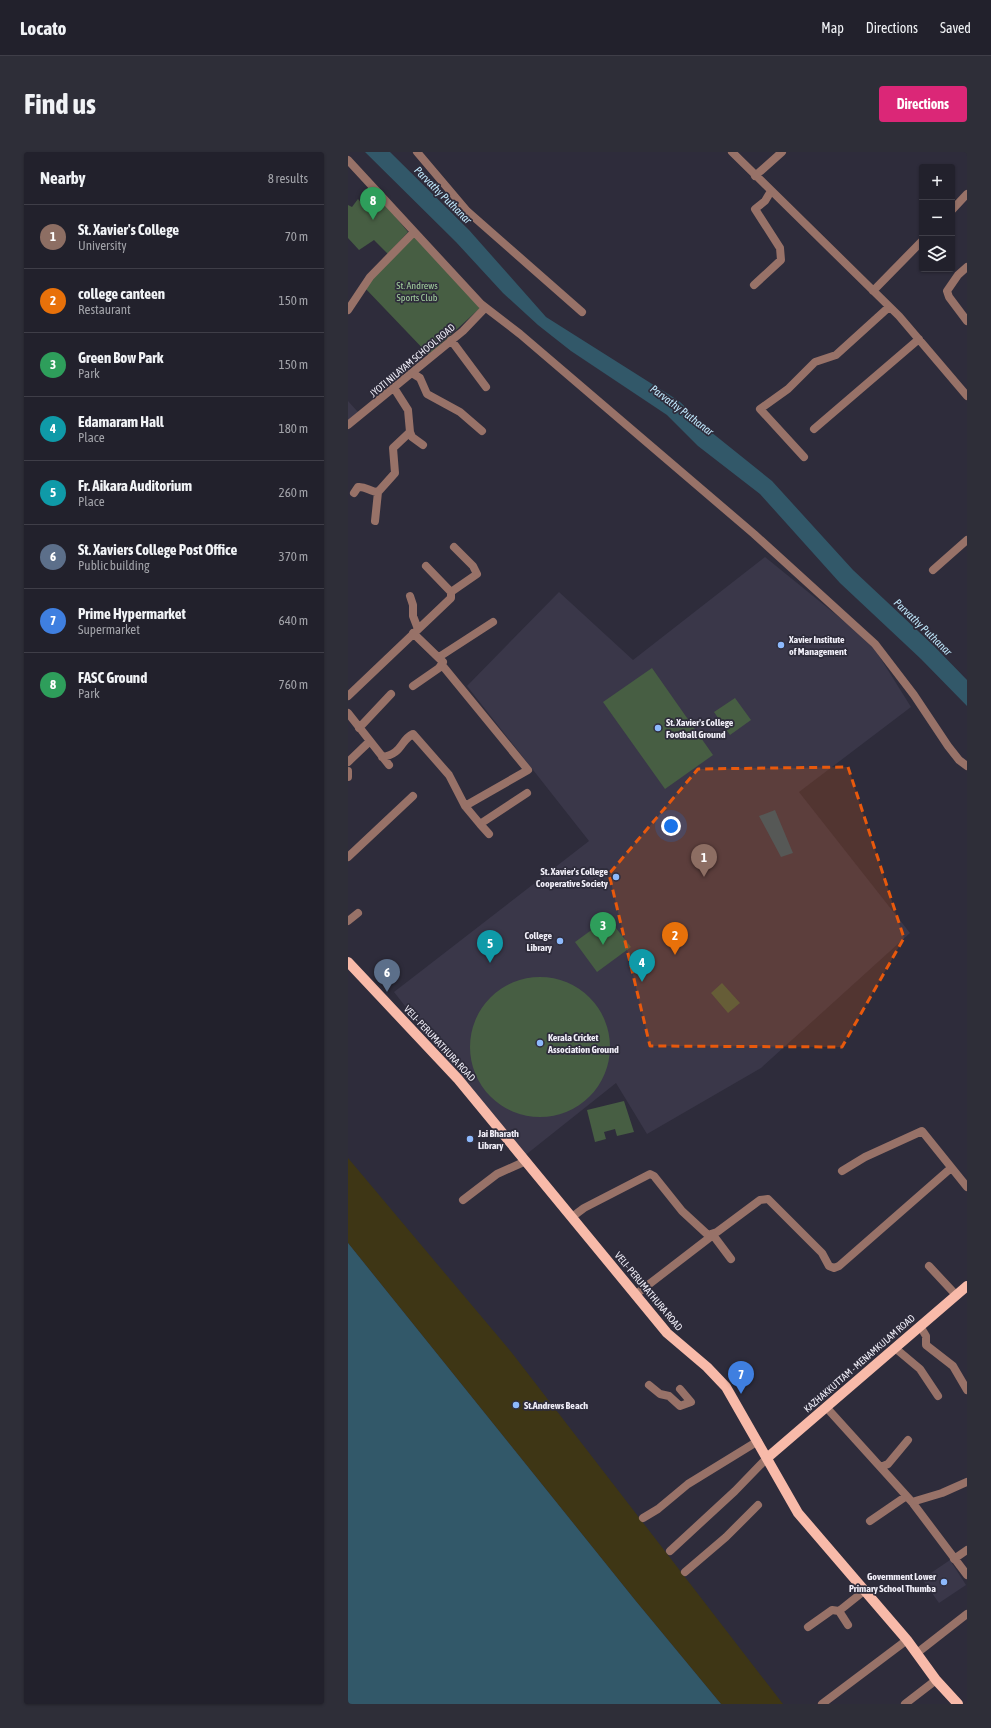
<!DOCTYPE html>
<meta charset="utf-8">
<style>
:root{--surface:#22212c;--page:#2e2e38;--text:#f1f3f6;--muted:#a2a3a9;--line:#3f3e48;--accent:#db2777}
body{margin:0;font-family:"Asap Condensed",sans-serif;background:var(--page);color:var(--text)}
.controls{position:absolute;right:12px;top:12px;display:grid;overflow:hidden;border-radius:4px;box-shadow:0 1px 3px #0004}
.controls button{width:36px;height:36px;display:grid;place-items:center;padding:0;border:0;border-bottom:1px solid var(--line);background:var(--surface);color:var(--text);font:20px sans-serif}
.you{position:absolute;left:323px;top:674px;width:14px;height:14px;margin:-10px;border:3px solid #fff;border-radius:50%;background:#1a73e8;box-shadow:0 0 0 6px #1a73e833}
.badge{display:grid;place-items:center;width:26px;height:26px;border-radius:50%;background:var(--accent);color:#fff;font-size:13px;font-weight:700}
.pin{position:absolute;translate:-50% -33px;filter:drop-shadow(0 1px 2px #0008)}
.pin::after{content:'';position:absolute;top:21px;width:14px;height:12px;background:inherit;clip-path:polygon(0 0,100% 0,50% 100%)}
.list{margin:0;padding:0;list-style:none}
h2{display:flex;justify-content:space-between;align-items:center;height:52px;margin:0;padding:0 16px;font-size:17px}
h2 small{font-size:13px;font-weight:400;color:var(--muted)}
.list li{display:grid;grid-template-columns:26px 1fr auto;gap:12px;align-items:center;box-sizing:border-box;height:64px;padding:0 16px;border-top:1px solid var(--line)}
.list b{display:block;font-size:15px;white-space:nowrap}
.list p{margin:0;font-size:13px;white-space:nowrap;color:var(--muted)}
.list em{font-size:13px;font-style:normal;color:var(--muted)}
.icon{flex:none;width:22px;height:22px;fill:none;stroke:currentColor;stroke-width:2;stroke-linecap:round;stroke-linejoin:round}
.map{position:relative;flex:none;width:619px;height:1552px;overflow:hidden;border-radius:4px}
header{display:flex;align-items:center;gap:24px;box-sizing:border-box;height:56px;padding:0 20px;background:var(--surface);border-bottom:1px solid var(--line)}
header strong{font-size:19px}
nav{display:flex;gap:22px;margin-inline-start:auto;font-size:14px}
.intro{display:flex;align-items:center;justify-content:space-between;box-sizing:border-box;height:96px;padding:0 24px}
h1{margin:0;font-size:28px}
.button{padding:10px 18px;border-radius:4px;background:var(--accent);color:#fff;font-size:14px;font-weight:700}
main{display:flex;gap:24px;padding:0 24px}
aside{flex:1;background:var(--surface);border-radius:4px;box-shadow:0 1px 3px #0004}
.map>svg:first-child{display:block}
</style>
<header>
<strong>Locato</strong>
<nav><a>Map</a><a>Directions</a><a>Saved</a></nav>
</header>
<div class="intro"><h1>Find us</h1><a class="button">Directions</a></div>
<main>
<aside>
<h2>Nearby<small>8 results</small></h2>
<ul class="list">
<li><span class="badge" style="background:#8d6e63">1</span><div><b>St. Xavier's College</b><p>University</p></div><em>70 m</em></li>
<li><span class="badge" style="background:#e8710a">2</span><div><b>college canteen</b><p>Restaurant</p></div><em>150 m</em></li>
<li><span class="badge" style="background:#2e9e5b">3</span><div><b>Green Bow Park</b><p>Park</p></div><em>150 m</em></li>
<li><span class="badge" style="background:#0f9aa8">4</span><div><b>Edamaram Hall</b><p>Place</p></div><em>180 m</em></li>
<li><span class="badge" style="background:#0f9aa8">5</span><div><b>Fr. Aikara Auditorium</b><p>Place</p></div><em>260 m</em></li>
<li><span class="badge" style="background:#5c6f8a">6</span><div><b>St. Xaviers College Post Office</b><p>Public building</p></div><em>370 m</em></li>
<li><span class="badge" style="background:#3f7fe0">7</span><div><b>Prime Hypermarket</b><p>Supermarket</p></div><em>640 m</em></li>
<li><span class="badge" style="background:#2e9e5b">8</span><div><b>FASC Ground</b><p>Park</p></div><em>760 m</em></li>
</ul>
</aside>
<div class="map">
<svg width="619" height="1552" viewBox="0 0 619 1552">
<rect width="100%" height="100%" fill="#2e2c3b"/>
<path fill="#3a3749" d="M0,249L10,260L0,269Z
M417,405L523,491L563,555L451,640L562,781L413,916L299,982L268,931L175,1005L46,840L241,689L119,534L211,440L285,508Z
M602,1408L618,1433L591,1451L574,1427Z"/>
<path fill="#475e43" d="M28,41L60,80L40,102L26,88L11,98L0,86V53L4,55L10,47L16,54Z
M67,84L133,155L81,203L16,135Z
M304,516L365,603L317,637L255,550Z
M387,546L403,568L382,583L366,560Z
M260,766L283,795L249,820L227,790Z
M122 895a70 70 0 1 1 140 0a70 70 0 1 1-140 0Z
M374,831L392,851L380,861L363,841Z
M276,949L286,980L269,984L267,977L256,980L258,987L247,990L239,958Z"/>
<path fill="#3e3615" d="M0,1006L164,1201L435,1552H373L287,1448L0,1091Z"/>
<path fill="#325869" d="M17,0H42L121,78L198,165L331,249L363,280L424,329L505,418L586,494L619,528V554L573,507L492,431L412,342L350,294L319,263L223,199L190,173L155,141L108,90Z
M427,658L445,701L433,705L411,664Z
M0,1091L287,1448L373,1552H0Z"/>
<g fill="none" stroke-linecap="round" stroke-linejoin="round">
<path stroke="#987268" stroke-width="8" d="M69,0L119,59L234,160
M384,0L551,164L619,244
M0,8L133,152L172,182L406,382L527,492L566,543L600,594L611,608L619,614
M407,24L434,0
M604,58L619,42
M619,115L610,123L599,139L601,145L619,169
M406,133L433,108L432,96L407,57L417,49L423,39
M525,139L574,89
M0,158L22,125L66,80
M103,188L138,235
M64,221L72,226L79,242L112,260L134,279
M0,273L115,179L137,156
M466,277L571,187
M62,280L64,285L75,293
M456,305L412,257L440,237L467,210L488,203L541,155
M6,341L10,335C18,334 22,340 30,340
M27,369L30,340L47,321L45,296L62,280L60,258L46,236
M585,418L619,388
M103,440L129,422L125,414L106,395
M62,444L65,453V464L70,477
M65,481L95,510L91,516L65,534
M91,505L145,470
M94,513L180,618L117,654
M0,544L103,446V440L78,414
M0,561L41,613
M11,576L43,542
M34,605C55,602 52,588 65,582L101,623L117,654L132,672L179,641
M0,610L22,589
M0,619V625
M132,672L141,682
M0,705L65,644
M0,769L10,761
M494,1019L517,1005L574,979L619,1035
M115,1048L149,1022L178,1009
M224,1065L236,1056L302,1022L306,1024L334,1059L360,1083L369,1080L412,1048L420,1047L474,1101L481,1114L486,1116L491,1114L603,1016
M581,1114L608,1143
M287,1143L365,1083L383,1107
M572,1174L578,1184V1193L605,1214L619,1238
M547,1196L572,1217L590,1244
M301,1233L312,1242L321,1244L332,1254L343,1250L332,1237
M478,1255L564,1350L619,1423
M533,1315L540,1312L560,1288
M564,1350L594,1341L619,1330
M295,1366L310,1357L340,1332L410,1289
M522,1369L557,1345
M322,1399L387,1339L419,1306
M606,1407L619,1398
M337,1420L378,1385L410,1353
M500,1473L491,1459L516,1439
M460,1475L484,1458L491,1459
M569,1501L619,1462
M474,1552L559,1488
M557,1552L588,1528"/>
<path stroke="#f8baa9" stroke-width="10" d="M0,810L110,927L319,1181L359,1215L378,1235L450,1361L559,1488L588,1528L610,1552
M419,1306L619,1134"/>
</g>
<path fill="#e8590c" fill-opacity="0.2" stroke="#e8590c" stroke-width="3" stroke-dasharray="8 5" stroke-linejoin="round" d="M500,615L556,786L494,895L302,894L261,722L350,617Z"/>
<g fill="#8db9fc" stroke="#2e2c3b" stroke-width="1.5">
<circle cx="433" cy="493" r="4"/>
<circle cx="310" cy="576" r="4"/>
<circle cx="268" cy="725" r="4"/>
<circle cx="212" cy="789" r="4"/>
<circle cx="192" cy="891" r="4"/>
<circle cx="122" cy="987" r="4"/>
<circle cx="168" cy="1253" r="4"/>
<circle cx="596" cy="1430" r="4"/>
</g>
<g text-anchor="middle" stroke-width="3.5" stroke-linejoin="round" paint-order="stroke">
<g font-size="10" fill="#a1cd9c" stroke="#2e2c3b">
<text x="69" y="137">St. Andrews<tspan x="69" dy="12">Sports Club</tspan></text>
</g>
<g font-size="10" fill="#f0eef8" stroke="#2e2c3b">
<text transform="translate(64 208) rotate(-40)" y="4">JYOTI NILAYAM SCHOOL ROAD</text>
<text transform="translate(92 891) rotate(47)" y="4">VELI- PERUMATHURA ROAD</text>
<text transform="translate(301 1139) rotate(50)" y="4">VELI- PERUMATHURA ROAD</text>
<text transform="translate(511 1211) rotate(-41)" y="4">KAZHAKKUTTAM - MENAMKULAM ROAD</text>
</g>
<g font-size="10" font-weight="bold" fill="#f0eef8" stroke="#2e2c3b" text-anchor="start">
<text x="441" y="491">Xavier Institute<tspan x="441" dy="12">of Management</tspan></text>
<text x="318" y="574">St. Xavier's College<tspan x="318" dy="12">Football Ground</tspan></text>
<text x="260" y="723" text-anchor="end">St. Xavier's College<tspan x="260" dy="12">Cooperative Society</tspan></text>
<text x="204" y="787" text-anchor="end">College<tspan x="204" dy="12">Library</tspan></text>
<text x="200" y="889">Kerala Cricket<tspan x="200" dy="12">Association Ground</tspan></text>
<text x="130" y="985">Jai Bharath<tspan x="130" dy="12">Library</tspan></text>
<text x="176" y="1257">St.Andrews Beach</text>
<text x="588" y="1428" text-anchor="end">Government Lower<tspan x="588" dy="12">Primary School Thumba</tspan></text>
</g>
<g font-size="11" font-style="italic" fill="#bfe7fb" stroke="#2e2c3b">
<text transform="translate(95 43) rotate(45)" y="4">Parvathy Puthanar</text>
<text transform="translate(334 258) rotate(37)" y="4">Parvathy Puthanar</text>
<text transform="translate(575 475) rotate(44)" y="4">Parvathy Puthanar</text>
</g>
</g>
</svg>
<div class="controls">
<button>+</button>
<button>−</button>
<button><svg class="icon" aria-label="layers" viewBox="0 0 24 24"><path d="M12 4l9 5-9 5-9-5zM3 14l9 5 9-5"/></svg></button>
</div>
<div class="you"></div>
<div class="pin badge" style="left:356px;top:725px;background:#8d6e63">1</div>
<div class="pin badge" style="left:327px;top:803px;background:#e8710a">2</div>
<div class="pin badge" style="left:255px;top:793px;background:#2e9e5b">3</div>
<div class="pin badge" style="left:294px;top:830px;background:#0f9aa8">4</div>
<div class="pin badge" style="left:142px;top:811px;background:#0f9aa8">5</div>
<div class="pin badge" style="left:39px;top:840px;background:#5c6f8a">6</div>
<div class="pin badge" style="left:393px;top:1242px;background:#3f7fe0">7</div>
<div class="pin badge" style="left:25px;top:68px;background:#2e9e5b">8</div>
</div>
</main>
